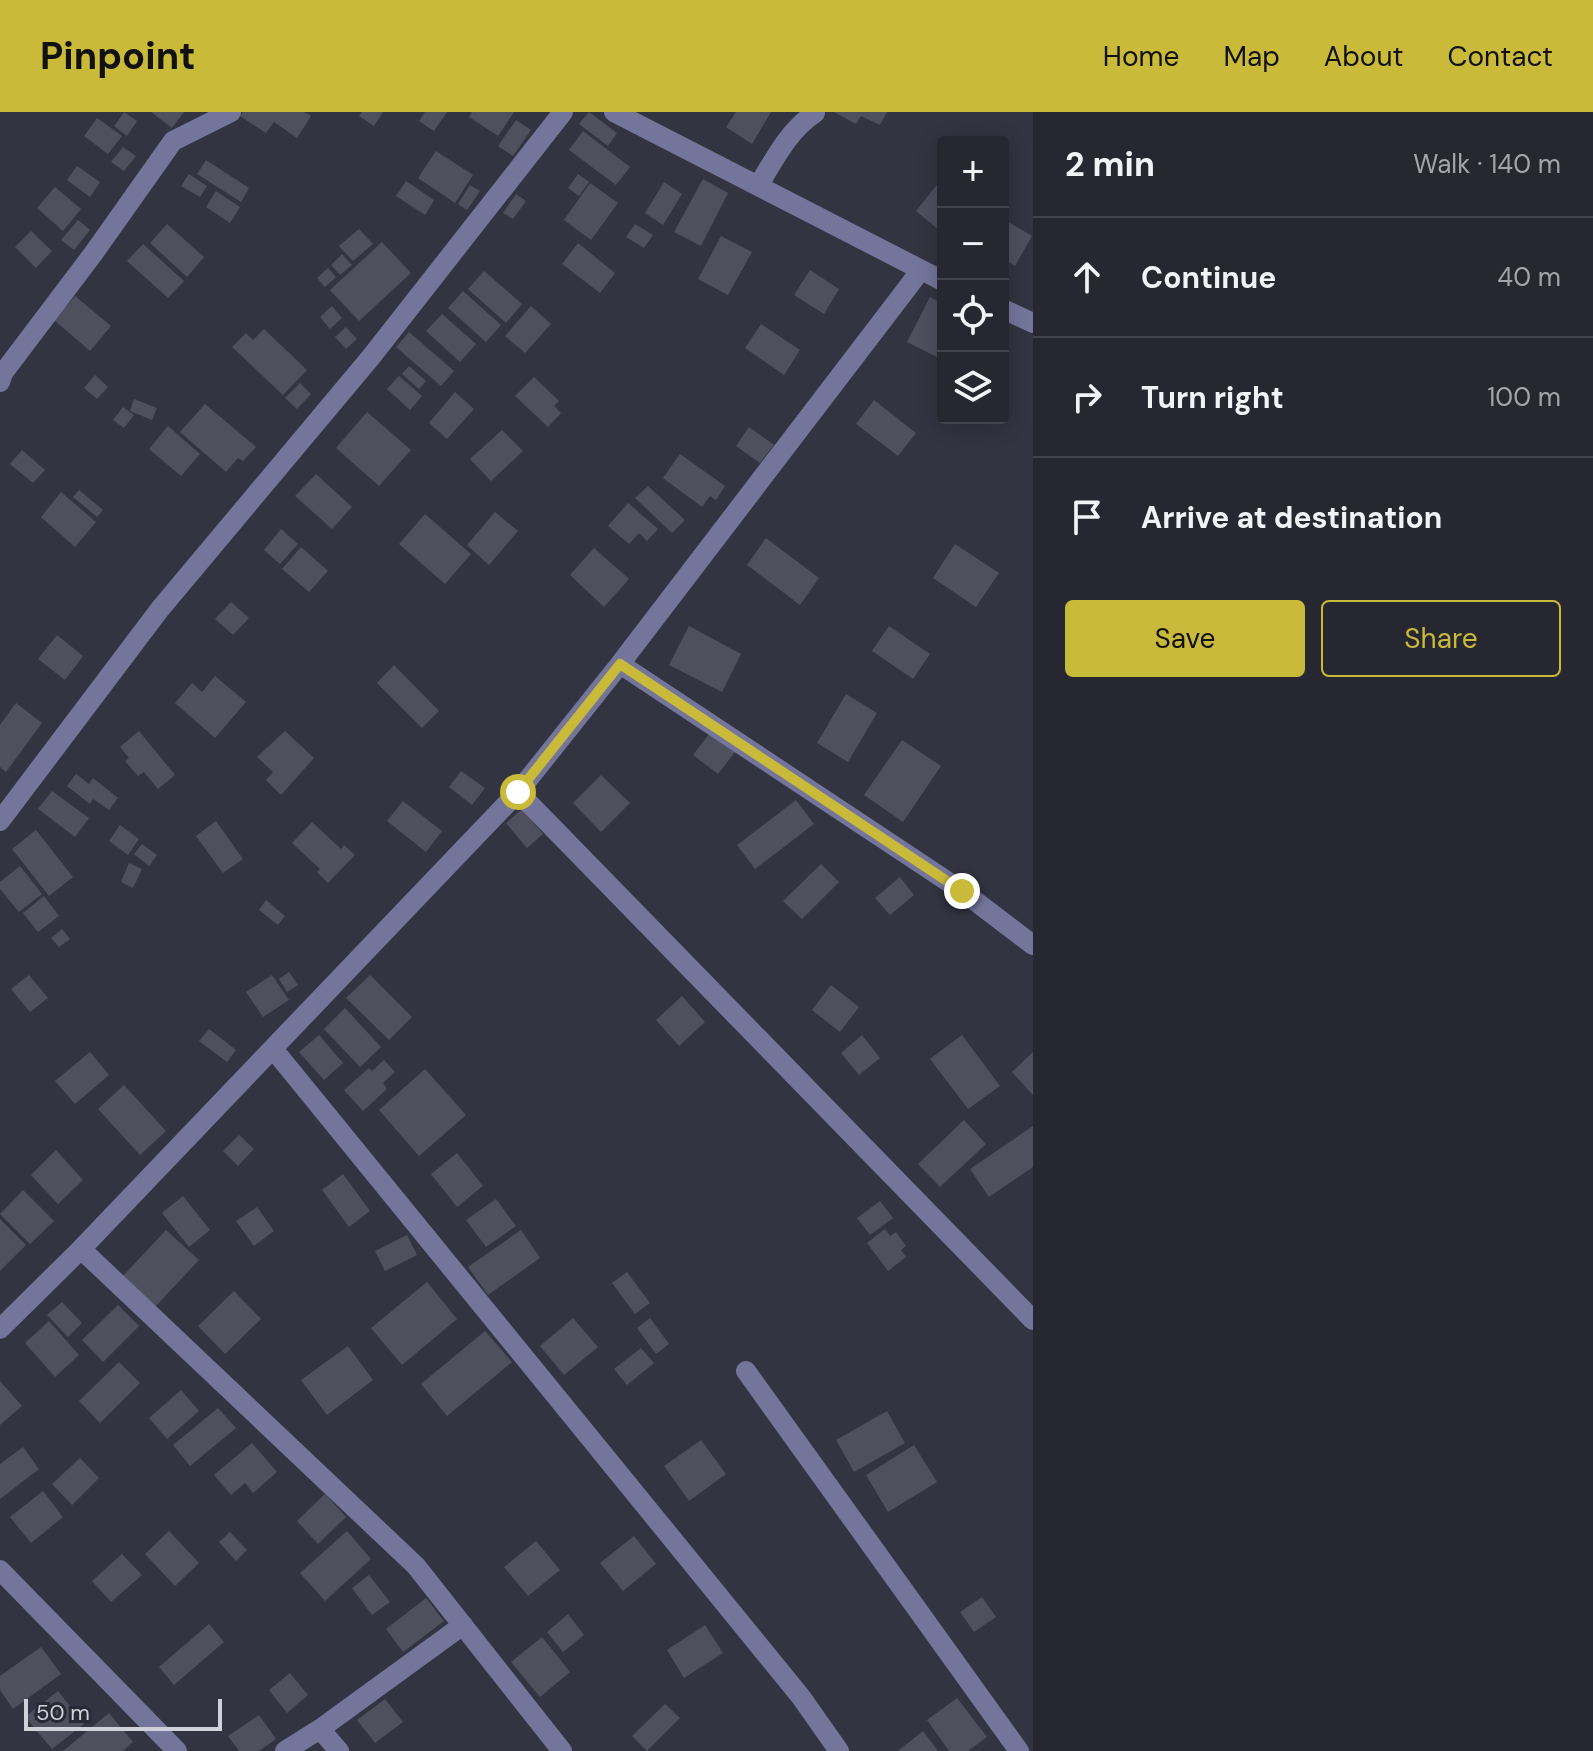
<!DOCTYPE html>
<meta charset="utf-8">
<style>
:root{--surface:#262731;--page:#32333d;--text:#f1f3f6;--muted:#a4a5ab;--line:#42444d;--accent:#c9ba3a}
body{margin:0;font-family:"DM Sans",sans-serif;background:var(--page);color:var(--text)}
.controls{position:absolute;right:24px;top:24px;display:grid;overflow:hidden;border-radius:8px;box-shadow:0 4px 20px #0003}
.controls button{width:72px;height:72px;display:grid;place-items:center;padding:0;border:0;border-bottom:2px solid var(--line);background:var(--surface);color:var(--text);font:40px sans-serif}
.scale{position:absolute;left:24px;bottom:20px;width:198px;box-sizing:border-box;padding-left:8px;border:4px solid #d0d1d9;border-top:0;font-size:22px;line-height:28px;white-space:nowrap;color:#d0d1d9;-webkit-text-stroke:6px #292a36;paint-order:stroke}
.stop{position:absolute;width:24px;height:24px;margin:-18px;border:6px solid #c9ba3a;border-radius:50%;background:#fff}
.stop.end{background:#c9ba3a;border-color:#fff;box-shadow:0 2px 8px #0008}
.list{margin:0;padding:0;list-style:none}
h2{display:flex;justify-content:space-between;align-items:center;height:104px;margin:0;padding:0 32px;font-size:34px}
h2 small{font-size:26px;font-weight:400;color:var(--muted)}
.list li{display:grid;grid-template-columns:52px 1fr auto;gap:24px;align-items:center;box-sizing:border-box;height:120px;padding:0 32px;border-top:2px solid var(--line)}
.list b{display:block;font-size:30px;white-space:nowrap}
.list em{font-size:26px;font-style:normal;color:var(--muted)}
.actions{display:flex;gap:16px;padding:24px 32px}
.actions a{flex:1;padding:18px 0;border:2px solid var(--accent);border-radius:8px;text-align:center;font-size:28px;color:var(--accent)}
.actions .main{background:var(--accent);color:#111}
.icon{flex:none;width:44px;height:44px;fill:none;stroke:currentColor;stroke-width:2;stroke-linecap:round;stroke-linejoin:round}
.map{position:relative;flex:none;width:1033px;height:1639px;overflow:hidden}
header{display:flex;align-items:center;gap:48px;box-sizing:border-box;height:112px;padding:0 40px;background:var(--accent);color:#111}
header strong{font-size:38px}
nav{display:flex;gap:44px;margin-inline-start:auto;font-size:28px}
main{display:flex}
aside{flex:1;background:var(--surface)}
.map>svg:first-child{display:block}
</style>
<header>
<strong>Pinpoint</strong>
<nav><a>Home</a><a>Map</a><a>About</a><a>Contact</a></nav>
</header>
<main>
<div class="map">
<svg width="1033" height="1639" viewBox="0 0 1033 1639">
<rect width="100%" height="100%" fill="#333441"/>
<path fill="#4f505e" d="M124,0L137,9L127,24L114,14Z
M151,0H184L172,16Z
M243,0H304L311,4L297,26L274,10L266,21L240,4Z
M362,0H383L374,14L359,4Z
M425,0H447L434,19L419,9Z
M472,0H514L498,24L469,5Z
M589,0L617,21L608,34L579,12Z
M736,0H771L752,32L726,15Z
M834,0H887L880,13L861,4L856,12Z
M97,6L122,24L108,42L84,24Z
M516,8L531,18L513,44L498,34Z
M583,19L630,55L616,73L569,38Z
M123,35L136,44L124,59L111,50Z
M436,39L473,63L455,91L418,66Z
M206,48L249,76L241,90L197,62Z
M77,54L100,70L90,85L67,68Z
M189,62L207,74L200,85L181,74Z
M578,62L589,70L579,84L568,76Z
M943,65V113L939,118L916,99Z
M703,67L728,81L701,134L674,120Z
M406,69L434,88L425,103L396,84Z
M664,70L682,82L663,113L645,101Z
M590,71L618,91L591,128L564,108Z
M470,73L480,79L467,98L458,92Z
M55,75L81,97L63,119L37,96Z
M216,79L240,95L230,111L206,95Z
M516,82L526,89L513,107L503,101Z
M1003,107L1032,124L1015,154L1003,147Z
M78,108L90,118L74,138L61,128Z
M167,112L204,145L187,165L150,131Z
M635,112L653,123L644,136L626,125Z
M359,117L373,132L353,149L339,134Z
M31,119L52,139L36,156L15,135Z
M721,124L752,140L728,183L698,167Z
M382,130L411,161L359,209L330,178Z
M578,131L615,161L600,181L562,152Z
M143,132L184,169L168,186L127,149Z
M342,142L352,153L340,163L331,153Z
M328,156L336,165L325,175L317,166Z
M810,158L839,177L824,202L794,183Z
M484,159L522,192L506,211L468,177Z
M463,179L501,213L486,230L448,196Z
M75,184L111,214L90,239L54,208Z
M930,185L943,192V248L907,230Z
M332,194L342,206L330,217L320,205Z
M531,194L551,212L525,241L505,224Z
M442,202L476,232L460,250L426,219Z
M761,212L800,238L784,263L745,236Z
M346,215L357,227L346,237L335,225Z
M264,217L307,258L283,283L232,235L246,221L253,228Z
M409,220L454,259L441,274L396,235Z
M409,254L426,269L419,277L402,262Z
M95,263L108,275L97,287L84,276Z
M399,264L422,284L410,298L387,277Z
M534,265L559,289L554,294L561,301L548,315L515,284Z
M300,271L311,282L297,297L285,286Z
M455,280L474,297L447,327L429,311Z
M134,287L157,296L152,308L130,299Z
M874,288L916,321L898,344L856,312Z
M205,292L256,335L243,349L238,346L226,360L180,320Z
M123,295L134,303L124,316L113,308Z
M367,300L411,338L379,374L336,336Z
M168,314L200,342L181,364L149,337Z
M749,315L774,333L760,351L736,334Z
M502,318L523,339L491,369L470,347Z
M22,338L45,358L33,371L10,352Z
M680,342L725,374L716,388L710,384L702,395L663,366Z
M316,362L352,395L332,417L295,384Z
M648,374L685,408L672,421L635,386Z
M79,378L103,398L97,405L73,385Z
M61,380L96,410L75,435L41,405Z
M628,391L658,417L647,429L639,421L629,432L608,414Z
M495,400L518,419L489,453L467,433Z
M425,402L471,442L445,472L399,432Z
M281,417L298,432L280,452L264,438Z
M766,426L819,466L800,493L747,453Z
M955,432L999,461L976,495L933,466Z
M301,435L328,459L309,480L282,457Z
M594,436L629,467L604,495L570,463Z
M231,490L249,506L233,523L215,507Z
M689,514L741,542L722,580L669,553Z
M889,514L930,542L913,567L872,539Z
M57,523L83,544L65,568L38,547Z
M394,553L439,599L422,616L377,571Z
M215,564L246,590L215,626L175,591L192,571L202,580Z
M846,582L877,601L848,650L817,631Z
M16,591L42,611L6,660L0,655V613Z
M139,619L175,663L158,677L144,660L138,664L125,649L129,646L120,635Z
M285,619L314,646L281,683L266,668L273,660L257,645Z
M710,621L735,640L718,662L693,643Z
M902,628L941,654L903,710L864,683Z
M461,659L485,676L472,693L449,675Z
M76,662L89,672L93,666L118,686L109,698L93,687L90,692L67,674Z
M601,663L630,691L601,720L573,691Z
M52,679L89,706L75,725L38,697Z
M796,688L814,712L755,757L737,733Z
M403,689L442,719L426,740L387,709Z
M522,697L543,722L527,736L506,711Z
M216,709L243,747L223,761L196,724Z
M312,710L341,737L344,733L355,743L328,771L317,760L320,757L292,731Z
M120,713L139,727L128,743L109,729Z
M36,718L73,765L49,784L12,737Z
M142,732L157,743L149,754L134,742Z
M129,751L142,757L133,776L121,770Z
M821,752L839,770L802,807L783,789Z
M20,754L42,782L19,800L0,777V770Z
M900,765L914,783L890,803L875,786Z
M44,784L59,804L38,820L23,801Z
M266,788L285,804L278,813L259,798Z
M62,817L70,827L59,835L51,826Z
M289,860L298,873L287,880L279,867Z
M29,863L48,886L30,900L11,877Z
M272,863L289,888L263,905L246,880Z
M370,863L412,905L389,928L346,886Z
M831,873L859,895L840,920L812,898Z
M682,884L705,910L679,934L656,908Z
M345,896L381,935L360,955L324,917Z
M209,917L236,938L227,950L199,929Z
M319,923L343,951L324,968L299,940Z
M862,923L880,946L859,963L841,941Z
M962,923L1000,974L968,997L930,947Z
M90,940L109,963L75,992L55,969Z
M1033,940V983L1012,960Z
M384,948L395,960L383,971L387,977L363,999L344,978L369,956L372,959Z
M425,957L466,1003L419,1044L379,998Z
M124,973L166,1019L140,1043L98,997Z
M964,1008L986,1032L940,1075L918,1052Z
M1033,1014V1055L989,1085L970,1057Z
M239,1023L254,1037L238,1054L223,1039Z
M56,1038L83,1068L58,1092L31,1063Z
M457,1041L483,1074L457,1095L431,1062Z
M343,1062L370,1099L349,1115L322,1078Z
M23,1078L54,1109L30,1132L0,1102Z
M183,1084L210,1118L189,1135L162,1101Z
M496,1087L516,1114L486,1135L466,1108Z
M880,1089L893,1106L870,1123L857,1106Z
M257,1095L274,1119L254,1134L236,1109Z
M0,1107L26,1133L0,1159Z
M885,1117L890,1124L896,1120L906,1134L901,1138L906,1145L888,1159L867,1131Z
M166,1118L199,1148L154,1196L121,1166Z
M521,1118L540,1146L488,1183L468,1155Z
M407,1123L417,1143L385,1159L375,1139Z
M627,1160L650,1191L635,1202L612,1171Z
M427,1170L457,1207L402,1253L371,1216Z
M234,1179L261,1207L225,1242L198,1214Z
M62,1190L82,1211L68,1225L47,1203Z
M118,1193L139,1214L103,1250L82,1228Z
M573,1206L598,1235L564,1263L540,1234Z
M650,1206L669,1232L656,1242L637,1216Z
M49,1209L79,1243L55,1265L25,1231Z
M485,1219L512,1250L447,1304L421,1272Z
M348,1234L373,1268L327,1303L301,1268Z
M641,1236L654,1251L627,1273L614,1257Z
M119,1250L140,1271L100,1311L79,1289Z
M0,1269L22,1294L0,1313Z
M181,1278L199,1299L167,1327L149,1306Z
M218,1296L236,1316L190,1354L173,1333Z
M887,1299L905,1331L854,1360L836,1328Z
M701,1328L726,1362L689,1389L664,1354Z
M252,1331L277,1360L253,1381L245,1371L231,1383L214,1363Z
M914,1333L937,1370L888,1400L866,1363Z
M23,1335L39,1357L0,1387V1352Z
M80,1346L99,1366L72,1393L52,1372Z
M43,1379L63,1405L31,1431L10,1405Z
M325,1382L346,1405L318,1432L297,1409Z
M169,1419L199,1451L175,1474L145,1442Z
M347,1419L371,1447L325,1489L300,1461Z
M230,1420L247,1438L236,1449L219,1430Z
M634,1424L656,1452L623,1479L600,1451Z
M536,1429L560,1458L528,1484L504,1455Z
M122,1442L142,1463L111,1490L92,1469Z
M369,1463L390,1490L372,1503L352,1476Z
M982,1485L996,1505L974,1520L960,1500Z
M426,1486L444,1509L403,1540L386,1517Z
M568,1502L584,1523L563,1540L547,1520Z
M209,1512L224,1530L174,1573L159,1555Z
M705,1513L723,1541L684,1566L667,1538Z
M542,1525L570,1560L540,1585L511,1550Z
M41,1535L61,1562L13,1597L0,1578V1564Z
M290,1561L308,1583L287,1601L269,1578Z
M58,1579L84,1612L52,1637L25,1605Z
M957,1586L987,1625L968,1639H949L927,1608Z
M385,1587L403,1610L375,1631L357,1608Z
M665,1592L680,1606L647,1639L632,1624Z
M109,1601L133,1630L123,1639H63Z
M259,1603L276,1627L259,1639H239L228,1624Z
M923,1619L938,1639H898Z"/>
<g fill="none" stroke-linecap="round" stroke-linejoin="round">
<path stroke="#74759b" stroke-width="20" d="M614,0L943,169
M758,74C774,48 789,18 815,1
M1003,197L1033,211
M0,270L3,261L93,142L173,29L231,0
M620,552L962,779L1033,833
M518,680L1033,1208
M0,709L160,497L371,245L563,0
M274,938L801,1585L839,1639
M81,1137L416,1454L562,1639
M0,1217L81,1137L518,680L620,552L921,158
M746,1259L1019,1639
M0,1458L177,1639
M285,1639L320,1617
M339,1639L320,1617L463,1513"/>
</g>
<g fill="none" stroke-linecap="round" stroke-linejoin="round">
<path stroke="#c9ba3a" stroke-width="10" d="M518,680L620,552L962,779"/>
</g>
</svg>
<div class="controls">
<button>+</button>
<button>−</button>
<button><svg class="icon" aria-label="locate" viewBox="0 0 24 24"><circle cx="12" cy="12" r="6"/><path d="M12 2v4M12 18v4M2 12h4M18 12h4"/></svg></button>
<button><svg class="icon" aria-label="layers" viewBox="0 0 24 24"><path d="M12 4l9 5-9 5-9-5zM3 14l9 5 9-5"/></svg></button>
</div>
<div class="scale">50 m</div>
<div class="stop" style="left:518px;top:680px"></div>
<div class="stop end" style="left:962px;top:779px"></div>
</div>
<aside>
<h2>2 min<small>Walk · 140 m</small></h2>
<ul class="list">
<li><svg class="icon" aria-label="ahead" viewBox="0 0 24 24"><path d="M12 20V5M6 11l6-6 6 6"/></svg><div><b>Continue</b></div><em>40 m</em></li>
<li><svg class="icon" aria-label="right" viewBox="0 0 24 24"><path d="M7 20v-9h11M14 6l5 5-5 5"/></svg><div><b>Turn right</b></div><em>100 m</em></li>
<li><svg class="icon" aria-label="arrive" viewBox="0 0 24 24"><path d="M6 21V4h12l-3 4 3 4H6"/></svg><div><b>Arrive at destination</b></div></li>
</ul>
<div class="actions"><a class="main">Save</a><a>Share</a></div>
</aside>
</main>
